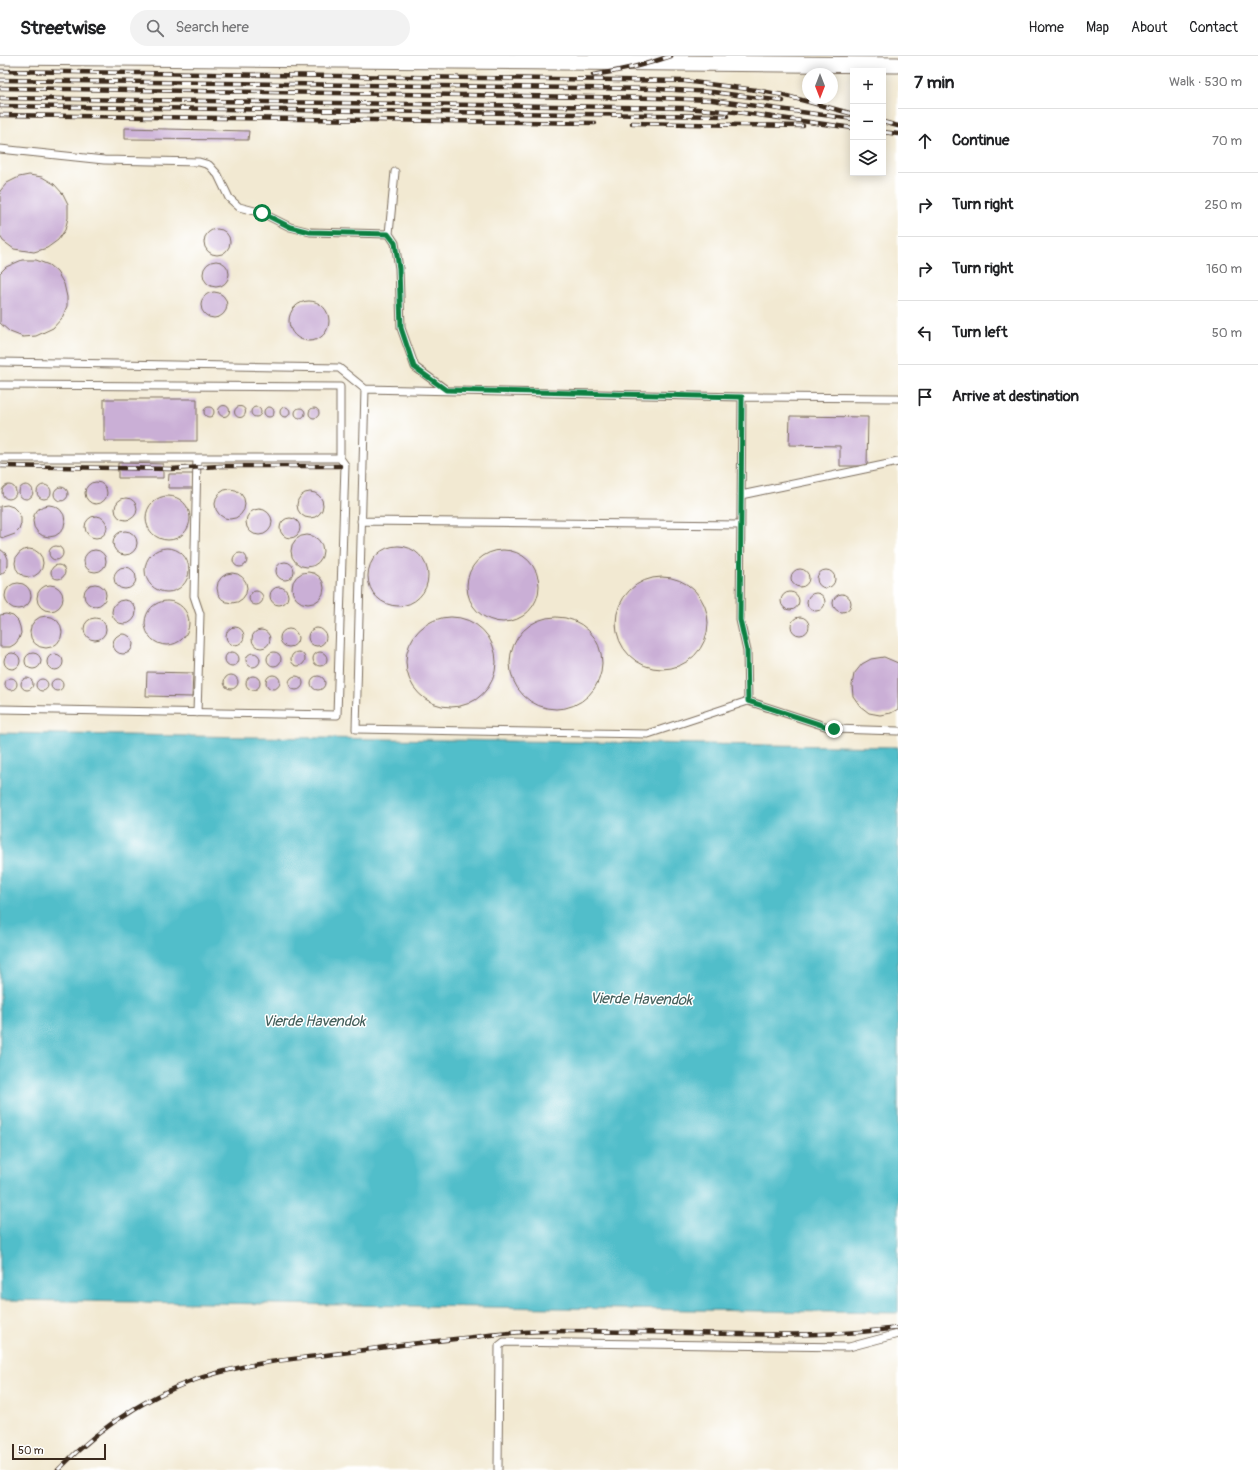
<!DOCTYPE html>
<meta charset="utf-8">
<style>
:root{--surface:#fff;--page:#f2f2f2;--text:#202124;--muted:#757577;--line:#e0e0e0}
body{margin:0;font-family:Pangolin,sans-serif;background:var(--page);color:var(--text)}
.controls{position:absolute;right:12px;top:12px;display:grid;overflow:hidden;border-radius:0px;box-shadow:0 2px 10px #0003}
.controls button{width:36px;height:36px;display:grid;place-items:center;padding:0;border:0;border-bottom:1px solid var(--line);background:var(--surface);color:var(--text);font:20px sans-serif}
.compass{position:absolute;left:802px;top:12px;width:36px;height:36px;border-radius:50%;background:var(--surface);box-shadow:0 2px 10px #0003;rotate:180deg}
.scale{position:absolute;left:12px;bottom:10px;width:94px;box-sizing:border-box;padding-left:4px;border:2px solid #3b2a1e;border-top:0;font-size:11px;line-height:14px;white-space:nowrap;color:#3b2a1e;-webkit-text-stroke:3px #fff;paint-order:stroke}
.stop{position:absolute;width:12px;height:12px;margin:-9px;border:3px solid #0b8043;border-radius:50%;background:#fff}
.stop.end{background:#0b8043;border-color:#fff;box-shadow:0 1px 4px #0008}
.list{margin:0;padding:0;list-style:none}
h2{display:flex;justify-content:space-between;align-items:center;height:52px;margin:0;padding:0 16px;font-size:17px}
h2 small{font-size:13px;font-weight:400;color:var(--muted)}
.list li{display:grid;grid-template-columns:26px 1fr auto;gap:12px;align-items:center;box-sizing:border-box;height:64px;padding:0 16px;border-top:1px solid var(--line)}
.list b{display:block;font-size:15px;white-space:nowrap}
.list em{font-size:13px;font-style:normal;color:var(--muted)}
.icon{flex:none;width:22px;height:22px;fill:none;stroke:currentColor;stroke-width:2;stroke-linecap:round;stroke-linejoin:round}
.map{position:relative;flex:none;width:898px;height:1414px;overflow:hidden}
header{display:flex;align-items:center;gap:24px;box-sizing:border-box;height:56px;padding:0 20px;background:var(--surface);border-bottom:1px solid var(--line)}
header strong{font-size:19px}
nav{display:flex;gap:22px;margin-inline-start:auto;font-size:14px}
.search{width:280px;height:36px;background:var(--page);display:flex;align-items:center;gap:10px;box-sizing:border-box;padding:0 14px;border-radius:22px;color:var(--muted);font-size:15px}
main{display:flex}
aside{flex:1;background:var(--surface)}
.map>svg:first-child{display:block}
</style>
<header>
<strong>Streetwise</strong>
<div class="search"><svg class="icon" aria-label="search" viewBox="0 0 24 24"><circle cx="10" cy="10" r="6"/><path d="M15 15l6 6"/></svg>Search here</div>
<nav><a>Home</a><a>Map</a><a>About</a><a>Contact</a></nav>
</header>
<main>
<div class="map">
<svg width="898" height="1414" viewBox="0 0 898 1414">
<rect width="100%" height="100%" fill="#fff"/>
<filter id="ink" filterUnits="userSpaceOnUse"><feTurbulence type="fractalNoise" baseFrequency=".025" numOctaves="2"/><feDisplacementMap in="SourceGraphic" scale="8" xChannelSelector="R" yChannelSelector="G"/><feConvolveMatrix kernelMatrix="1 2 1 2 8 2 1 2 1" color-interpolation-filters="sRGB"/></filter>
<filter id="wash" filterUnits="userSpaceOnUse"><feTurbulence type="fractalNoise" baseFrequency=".012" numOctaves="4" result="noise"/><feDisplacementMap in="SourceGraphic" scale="16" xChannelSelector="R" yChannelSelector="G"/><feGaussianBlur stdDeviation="0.9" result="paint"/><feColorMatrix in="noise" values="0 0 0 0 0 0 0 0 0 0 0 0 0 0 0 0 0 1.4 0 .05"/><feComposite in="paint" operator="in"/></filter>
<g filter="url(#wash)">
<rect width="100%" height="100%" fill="#f2e9d2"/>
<path fill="#51beca" stroke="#467474" d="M0,677L898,691V1257L0,1244Z"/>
<g id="blocks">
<path fill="#caafd6" d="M125,72L249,75L248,84L125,83Z
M29,119L42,121L54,128L63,138L68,148V162L65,174L58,184L47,192L34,196L14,193L3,185L0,180V135L7,127L19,121Z
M204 186a13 13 0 1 1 26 0a13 13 0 1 1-26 0Z
M22,204H36L49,209L57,216L64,228L67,241V250L62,262L53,272L36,280L23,281L10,276L0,267V217L6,211Z
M203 218a13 13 0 1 1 26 0a13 13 0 1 1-26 0Z
M201 249a13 13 0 1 1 26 0a13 13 0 1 1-26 0Z
M289 265a20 20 0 1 1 40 0a20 20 0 1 1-40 0Z
M104,343H197V385H104Z
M218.5 355a5.5 5.5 0 1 1 11 0a5.5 5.5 0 1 1-11 0Z
M234.5 356a5.5 5.5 0 1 1 11 0a5.5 5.5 0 1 1-11 0Z
M204 356a5 5 0 1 1 10 0a5 5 0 1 1-10 0Z
M251 356a5 5 0 1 1 10 0a5 5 0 1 1-10 0Z
M280 356a5 5 0 1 1 10 0a5 5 0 1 1-10 0Z
M264 356a5 5 0 1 1 10 0a5 5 0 1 1-10 0Z
M309 357a5 5 0 1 1 10 0a5 5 0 1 1-10 0Z
M295 357a5 5 0 1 1 10 0a5 5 0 1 1-10 0Z
M790,360L868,361L867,410H840V390L789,389Z
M118,407L163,408V422H118Z
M169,418H193V432H168Z
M85 437a11 11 0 1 1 22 0a11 11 0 1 1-22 0Z
M37 436a7 7 0 1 1 14 0a7 7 0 1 1-14 0Z
M2 436a7 7 0 1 1 14 0a7 7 0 1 1-14 0Z
M19 436a7 7 0 1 1 14 0a7 7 0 1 1-14 0Z
M54 438a7 7 0 1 1 14 0a7 7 0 1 1-14 0Z
M215 448a15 15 0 1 1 30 0a15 15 0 1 1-30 0Z
M297 449a13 13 0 1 1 26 0a13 13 0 1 1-26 0Z
M146 462a22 22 0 1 1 44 0a22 22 0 1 1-44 0Z
M115 453a11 11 0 1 1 22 0a11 11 0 1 1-22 0Z
M33 465a16 16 0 1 1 32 0a16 16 0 1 1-32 0Z
M7,449L13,451L18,456L21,462V468L19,474L15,478L4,482L0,481V450Z
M246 466a13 13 0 1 1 26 0a13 13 0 1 1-26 0Z
M85 471a11 11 0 1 1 22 0a11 11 0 1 1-22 0Z
M280 472a10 10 0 1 1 20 0a10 10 0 1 1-20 0Z
M113 487a12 12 0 1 1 24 0a12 12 0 1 1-24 0Z
M291 495a16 16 0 1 1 32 0a16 16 0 1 1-32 0Z
M368 520a30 30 0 1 1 60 0a30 30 0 1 1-60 0Z
M49 497a7 7 0 1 1 14 0a7 7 0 1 1-14 0Z
M145 514a22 22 0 1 1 44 0a22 22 0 1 1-44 0Z
M15 507a14 14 0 1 1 28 0a14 14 0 1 1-28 0Z
M0,493L6,498L8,503V509L6,514L0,519Z
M84 505a11 11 0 1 1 22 0a11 11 0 1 1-22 0Z
M467 530a36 36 0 1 1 72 0a36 36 0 1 1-72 0Z
M233 504a7 7 0 1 1 14 0a7 7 0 1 1-14 0Z
M276 515a9 9 0 1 1 18 0a9 9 0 1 1-18 0Z
M51 516a7 7 0 1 1 14 0a7 7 0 1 1-14 0Z
M114 522a11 11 0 1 1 22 0a11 11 0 1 1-22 0Z
M791 522a9 9 0 1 1 18 0a9 9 0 1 1-18 0Z
M817 523a9 9 0 1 1 18 0a9 9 0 1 1-18 0Z
M292 532a16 16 0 1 1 32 0a16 16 0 1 1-32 0Z
M217 532a15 15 0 1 1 30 0a15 15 0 1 1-30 0Z
M616 567a46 46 0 1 1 92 0a46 46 0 1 1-92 0Z
M5 540a13 13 0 1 1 26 0a13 13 0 1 1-26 0Z
M84 539a11 11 0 1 1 22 0a11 11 0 1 1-22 0Z
M37 542a13 13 0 1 1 26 0a13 13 0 1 1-26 0Z
M270 540a9 9 0 1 1 18 0a9 9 0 1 1-18 0Z
M249 542a7 7 0 1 1 14 0a7 7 0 1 1-14 0Z
M781 545a9 9 0 1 1 18 0a9 9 0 1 1-18 0Z
M807 546a9 9 0 1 1 18 0a9 9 0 1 1-18 0Z
M833 547a9 9 0 1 1 18 0a9 9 0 1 1-18 0Z
M112 556a12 12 0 1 1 24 0a12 12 0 1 1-24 0Z
M145 567a22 22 0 1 1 44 0a22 22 0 1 1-44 0Z
M6,558L13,560L18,565L20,571L21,577L19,583L15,588L10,591H0V559Z
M30 576a16 16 0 1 1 32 0a16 16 0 1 1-32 0Z
M791 570a9 9 0 1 1 18 0a9 9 0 1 1-18 0Z
M406 606a45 45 0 1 1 90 0a45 45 0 1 1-90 0Z
M510 607a46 46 0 1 1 92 0a46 46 0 1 1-92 0Z
M84 573a11 11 0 1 1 22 0a11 11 0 1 1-22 0Z
M226 580a9 9 0 1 1 18 0a9 9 0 1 1-18 0Z
M308 581a9 9 0 1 1 18 0a9 9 0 1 1-18 0Z
M280 582a9 9 0 1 1 18 0a9 9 0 1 1-18 0Z
M252 583a9 9 0 1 1 18 0a9 9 0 1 1-18 0Z
M113 588a10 10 0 1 1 20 0a10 10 0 1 1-20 0Z
M267 603a7 7 0 1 1 14 0a7 7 0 1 1-14 0Z
M225 603a7 7 0 1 1 14 0a7 7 0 1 1-14 0Z
M291 603a7 7 0 1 1 14 0a7 7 0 1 1-14 0Z
M313 603a7 7 0 1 1 14 0a7 7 0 1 1-14 0Z
M25 605a8 8 0 1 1 16 0a8 8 0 1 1-16 0Z
M4 605a8 8 0 1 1 16 0a8 8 0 1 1-16 0Z
M246 604a7 7 0 1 1 14 0a7 7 0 1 1-14 0Z
M47 606a8 8 0 1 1 16 0a8 8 0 1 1-16 0Z
M884,601L898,607V653L891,657L880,659L869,657L860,650L853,640L852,629L854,618L862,608L871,603Z
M147,616L193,617L192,641L146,640Z
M266 626a7 7 0 1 1 14 0a7 7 0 1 1-14 0Z
M224 626a7 7 0 1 1 14 0a7 7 0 1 1-14 0Z
M246 627a7 7 0 1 1 14 0a7 7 0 1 1-14 0Z
M311 627a7 7 0 1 1 14 0a7 7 0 1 1-14 0Z
M289 627a7 7 0 1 1 14 0a7 7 0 1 1-14 0Z
M21 628a6 6 0 1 1 12 0a6 6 0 1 1-12 0Z
M5 628a6 6 0 1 1 12 0a6 6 0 1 1-12 0Z
M36 629a6 6 0 1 1 12 0a6 6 0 1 1-12 0Z
M51 629a6 6 0 1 1 12 0a6 6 0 1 1-12 0Z"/>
</g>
</g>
<g filter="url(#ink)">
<use href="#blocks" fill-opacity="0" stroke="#7b6d5d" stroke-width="1"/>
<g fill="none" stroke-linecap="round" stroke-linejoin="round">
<g stroke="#7b6d5d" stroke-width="9">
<path id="lane" d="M0,93L104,104L199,106L209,109L218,119L229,142L239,151L262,157L290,171L310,176L389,178L395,116
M389,178L395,187L399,212L401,272L415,311L445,333
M0,306L339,312L365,333L742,341L898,342
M0,329L340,331V402L345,409L337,659L0,653
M365,333L356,673L648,678L748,645L834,673L898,675
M742,341L740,564L747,595L748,645
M0,402H340
M197,402L194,540L200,558L197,657
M741,439L898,406
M361,465L741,469
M498,1414L499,1290L504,1286L849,1291L898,1278"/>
</g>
<g stroke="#7b6d5d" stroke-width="17">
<path id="street" d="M0,1L898,9"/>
</g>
<use href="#lane" stroke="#fff" stroke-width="7"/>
<use href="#street" stroke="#fff" stroke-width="15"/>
<g stroke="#3b2a1e" stroke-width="4.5">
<path id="rail" d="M0,15L684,25L756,34L783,39L853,58
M593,19C620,15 645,9 671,0
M0,24L658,33L713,36L783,45
M0,32L658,42L712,44L853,63
M0,42L685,52L736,56L853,72
M0,50L727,60
M0,59L595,67
M883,66L898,70
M632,67L803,70
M883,76L898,78
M0,410L171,413L220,410H340
M58,1414C103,1367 162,1330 225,1315C264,1305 303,1302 342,1297C383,1291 424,1286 464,1282C492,1279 519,1275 547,1275C612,1275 676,1277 740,1278C793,1279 845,1279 898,1272"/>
</g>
<use href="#rail" stroke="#fff" stroke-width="3" stroke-dasharray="9" stroke-linecap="butt"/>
</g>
</g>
<g fill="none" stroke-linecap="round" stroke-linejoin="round" filter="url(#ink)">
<path stroke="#0b8043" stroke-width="5" d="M262,157L290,171L310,176L388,178L395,187L399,212L401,272L414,311L446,334L742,341L740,564L747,595L748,645L834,673"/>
</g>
<g text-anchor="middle" stroke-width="3" stroke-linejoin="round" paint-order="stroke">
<g font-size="15" font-style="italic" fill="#435e5a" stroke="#fff">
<text transform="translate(641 943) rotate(1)" y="5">Vierde Havendok</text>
<text x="314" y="970">Vierde Havendok</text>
</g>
</g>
</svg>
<div class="controls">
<button>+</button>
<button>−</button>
<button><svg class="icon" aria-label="layers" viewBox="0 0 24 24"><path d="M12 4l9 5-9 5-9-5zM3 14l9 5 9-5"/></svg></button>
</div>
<svg class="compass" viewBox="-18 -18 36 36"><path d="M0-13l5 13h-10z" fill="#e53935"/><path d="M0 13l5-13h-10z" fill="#757577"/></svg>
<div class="scale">50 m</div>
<div class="stop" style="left:262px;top:157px"></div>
<div class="stop end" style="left:834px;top:673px"></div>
</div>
<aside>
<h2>7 min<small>Walk · 530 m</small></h2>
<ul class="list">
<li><svg class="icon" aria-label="ahead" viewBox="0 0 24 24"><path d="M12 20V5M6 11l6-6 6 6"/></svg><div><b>Continue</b></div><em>70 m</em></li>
<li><svg class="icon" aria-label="right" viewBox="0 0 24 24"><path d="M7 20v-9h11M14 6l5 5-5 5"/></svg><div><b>Turn right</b></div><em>250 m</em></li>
<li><svg class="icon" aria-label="right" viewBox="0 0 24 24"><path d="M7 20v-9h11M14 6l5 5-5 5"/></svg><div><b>Turn right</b></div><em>160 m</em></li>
<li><svg class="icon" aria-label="left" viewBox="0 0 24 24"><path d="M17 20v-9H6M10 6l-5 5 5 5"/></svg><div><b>Turn left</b></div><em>50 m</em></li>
<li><svg class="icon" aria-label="arrive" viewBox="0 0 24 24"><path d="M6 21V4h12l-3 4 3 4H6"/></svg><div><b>Arrive at destination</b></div></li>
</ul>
</aside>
</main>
